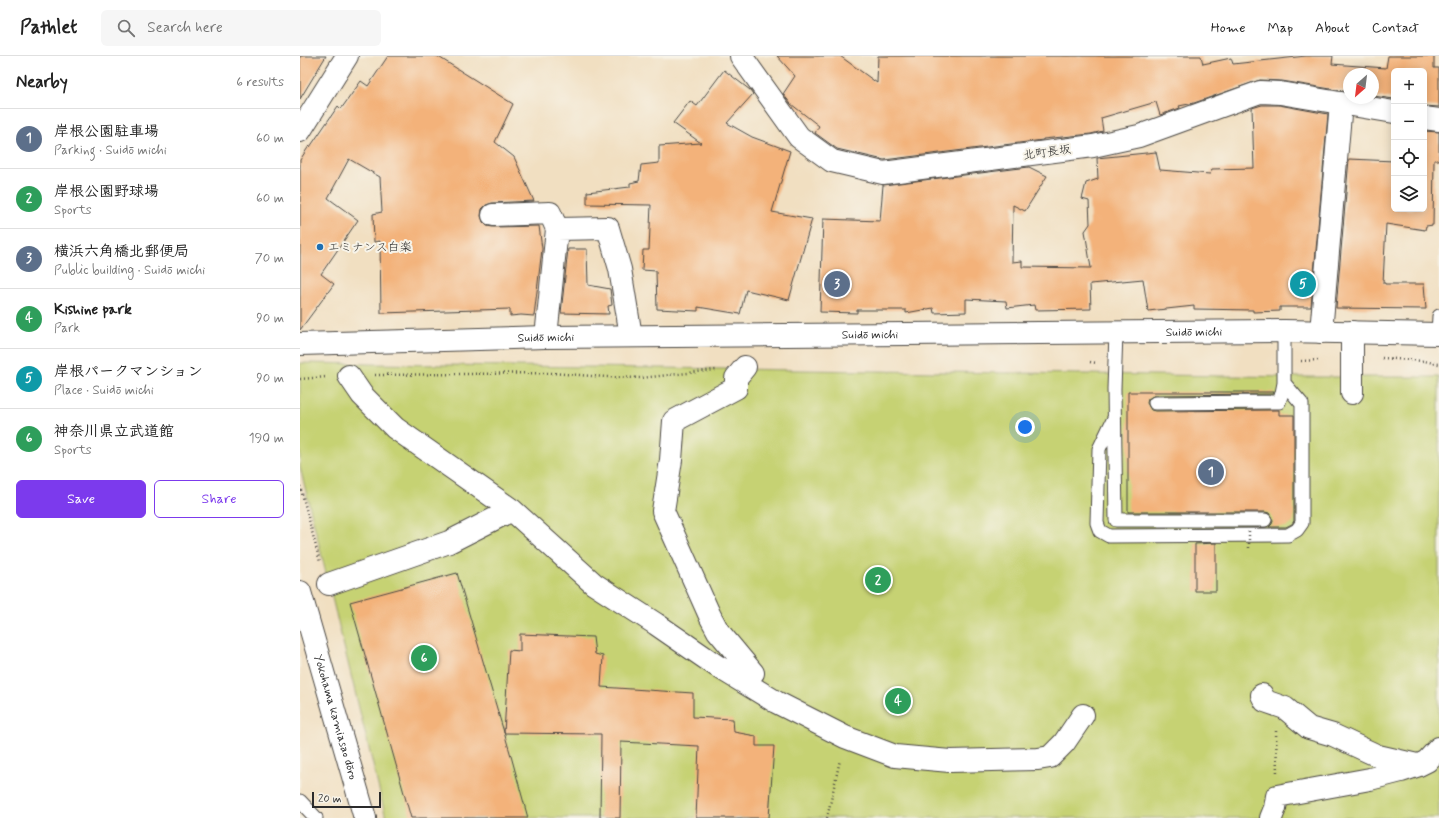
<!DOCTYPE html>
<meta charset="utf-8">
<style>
:root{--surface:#fff;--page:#f6f6f6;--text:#222;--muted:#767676;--line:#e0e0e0;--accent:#7c3aed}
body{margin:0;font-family:Mynerve,"Klee One",sans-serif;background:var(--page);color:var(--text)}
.controls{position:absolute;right:12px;top:12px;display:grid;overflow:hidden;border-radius:6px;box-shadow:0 2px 10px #0003}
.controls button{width:36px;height:36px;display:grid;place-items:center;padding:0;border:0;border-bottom:1px solid var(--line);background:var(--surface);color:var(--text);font:20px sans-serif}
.compass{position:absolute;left:1043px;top:12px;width:36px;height:36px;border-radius:50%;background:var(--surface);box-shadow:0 2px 10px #0003;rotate:208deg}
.scale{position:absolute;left:12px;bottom:10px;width:69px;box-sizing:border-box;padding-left:4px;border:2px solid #2b2b2b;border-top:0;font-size:11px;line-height:14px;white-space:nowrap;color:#2b2b2b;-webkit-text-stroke:3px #f7f3e8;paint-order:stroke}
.you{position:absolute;left:725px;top:371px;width:14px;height:14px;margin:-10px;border:3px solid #fff;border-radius:50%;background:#1a73e8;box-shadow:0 0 0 6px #1a73e833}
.badge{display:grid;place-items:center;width:26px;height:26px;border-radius:50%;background:var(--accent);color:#fff;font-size:13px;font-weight:700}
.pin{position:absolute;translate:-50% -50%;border:2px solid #fff;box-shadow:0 1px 4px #0006}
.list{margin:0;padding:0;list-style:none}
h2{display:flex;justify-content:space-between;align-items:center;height:52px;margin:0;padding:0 16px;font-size:17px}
h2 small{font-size:13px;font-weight:400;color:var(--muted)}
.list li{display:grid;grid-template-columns:26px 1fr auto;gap:12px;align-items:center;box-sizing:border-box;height:60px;padding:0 16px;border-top:1px solid var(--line)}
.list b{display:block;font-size:15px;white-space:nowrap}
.list p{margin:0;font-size:13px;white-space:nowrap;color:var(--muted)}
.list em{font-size:13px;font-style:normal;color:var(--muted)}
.actions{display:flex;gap:8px;padding:12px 16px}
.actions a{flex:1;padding:9px 0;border:1px solid var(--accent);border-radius:6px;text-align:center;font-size:14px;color:var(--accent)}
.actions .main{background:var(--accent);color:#fff}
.icon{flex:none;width:22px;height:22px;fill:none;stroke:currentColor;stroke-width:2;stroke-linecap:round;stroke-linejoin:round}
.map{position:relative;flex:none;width:1139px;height:762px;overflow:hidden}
header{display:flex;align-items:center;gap:24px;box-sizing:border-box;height:56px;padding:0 20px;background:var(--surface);border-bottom:1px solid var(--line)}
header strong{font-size:19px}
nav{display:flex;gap:22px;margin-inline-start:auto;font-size:14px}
.search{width:280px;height:36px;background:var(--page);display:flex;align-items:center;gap:10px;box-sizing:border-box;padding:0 14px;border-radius:6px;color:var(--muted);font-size:15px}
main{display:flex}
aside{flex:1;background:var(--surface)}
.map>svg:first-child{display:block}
</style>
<header>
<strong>Pathlet</strong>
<div class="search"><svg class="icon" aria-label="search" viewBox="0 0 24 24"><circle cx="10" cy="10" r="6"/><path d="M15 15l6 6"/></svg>Search here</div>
<nav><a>Home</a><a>Map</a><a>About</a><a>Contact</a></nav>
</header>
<main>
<aside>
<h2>Nearby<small>6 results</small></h2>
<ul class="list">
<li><span class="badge" style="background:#5c6f8a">1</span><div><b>岸根公園駐車場</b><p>Parking · Suidō michi</p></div><em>60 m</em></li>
<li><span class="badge" style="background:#2e9e5b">2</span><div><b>岸根公園野球場</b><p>Sports</p></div><em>60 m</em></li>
<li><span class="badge" style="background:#5c6f8a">3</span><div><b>横浜六角橋北郵便局</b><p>Public building · Suidō michi</p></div><em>70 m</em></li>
<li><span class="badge" style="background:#2e9e5b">4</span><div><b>Kishine park</b><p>Park</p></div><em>90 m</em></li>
<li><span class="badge" style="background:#0f9aa8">5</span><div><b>岸根パークマンション</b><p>Place · Suidō michi</p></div><em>90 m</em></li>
<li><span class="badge" style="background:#2e9e5b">6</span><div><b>神奈川県立武道館</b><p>Sports</p></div><em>190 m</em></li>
</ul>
<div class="actions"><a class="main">Save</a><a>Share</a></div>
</aside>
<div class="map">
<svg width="1139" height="762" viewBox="0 0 1139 762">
<rect width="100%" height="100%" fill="#f7f3e8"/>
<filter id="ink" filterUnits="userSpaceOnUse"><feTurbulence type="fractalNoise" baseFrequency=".025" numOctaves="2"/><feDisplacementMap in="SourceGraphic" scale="8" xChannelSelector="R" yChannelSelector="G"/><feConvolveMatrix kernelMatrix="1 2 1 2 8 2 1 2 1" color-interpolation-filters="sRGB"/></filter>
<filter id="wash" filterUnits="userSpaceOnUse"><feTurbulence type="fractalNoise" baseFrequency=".012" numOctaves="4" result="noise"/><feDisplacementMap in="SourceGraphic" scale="16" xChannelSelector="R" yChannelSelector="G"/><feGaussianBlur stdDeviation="0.9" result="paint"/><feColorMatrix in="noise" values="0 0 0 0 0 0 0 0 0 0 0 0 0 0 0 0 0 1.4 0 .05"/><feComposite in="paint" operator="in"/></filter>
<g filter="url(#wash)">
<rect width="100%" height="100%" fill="#f1dfc1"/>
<path fill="#c6d273" stroke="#787e4f" d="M0,307L999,321H1139V762H86L0,411Z"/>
<g id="blocks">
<path fill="#f3b27a" d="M0,0H26L0,43Z
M88,0H137L213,48L195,86L214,101L234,145L192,147L186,149L182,153L181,160L183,166L187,170L193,171L239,170L242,193L234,260L221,259L210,260V253L81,257L80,185L74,186L73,158L82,156L80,121L49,103L28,142L58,164L21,218L34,228L0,274V104L9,90L10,91L38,50L41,53L61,25L68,30Z
M477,0H540L577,27L578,0H901L903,8L931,2L933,8L1006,0H1033L1032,8L1086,12L1088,0H1134V12H1139V51L1124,50V15H1094V43L1073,40V18H1049V36L982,25L960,24L894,47L879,50L880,52L860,59L856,46L801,62L803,75L791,78L743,83V84L584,104L537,93L515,77L519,70L491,48L483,38L495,20Z
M424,14L450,34L453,38L427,67L452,81L490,95L472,156L512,163L489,244L446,234L440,258L398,251V255L357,253L356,215L342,214L343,194H349L351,149L287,148V136L330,131V127L339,125L341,109L359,107V90L401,87L373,67L390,45L397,50Z
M962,49H979L1028,58L1011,251H980V255L953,256V254L894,253V250L848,255L843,223L790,228L791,253L735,254L734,249L707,252L706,245L666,243V256L634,257L633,252L606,257V254H557V257L520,256L523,163L580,165L583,129L729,111L747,120L725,155L713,149L712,206L722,205V211L791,212L785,175L790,168L789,145L782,143L786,127L798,123L797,102L856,96L860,114L910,118L912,113L954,112L952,52Z
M1124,75L1139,76V104H1134L1133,169L1126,170L1125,174L1086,168L1083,227H1085V228H1124L1126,253L1036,252L1049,103L1094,105V153H1124Z
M268,193H287L288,229L310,233L312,249L308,250L309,258L261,257Z
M828,336H974L973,338L855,339L848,343L847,347L851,354L855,355L979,354V359H994V465L992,468L986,471H969L972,468L973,464L969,457L965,456H828Z
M916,487V535H895V488Z
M157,517L211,700L228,762H111L50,546Z
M220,578L293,581L295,598L303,600L301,631L393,637V661L433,663L434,676L456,680V690H474L469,762H396L399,690L321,686L320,762H300L301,678L204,677L209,594L220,595Z"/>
</g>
</g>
<g filter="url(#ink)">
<use href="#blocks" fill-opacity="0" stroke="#494642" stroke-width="1"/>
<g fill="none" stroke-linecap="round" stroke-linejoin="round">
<g stroke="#494642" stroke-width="15">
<path id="lane" d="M816,277L814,333L816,464H965
M1138,278L1139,260
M855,347L979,346L982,337L984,327
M814,362L799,393L797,467L800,475L809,480L988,479L997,474L1002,467V348L984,327V275
M0,745L16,762"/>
</g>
<g stroke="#494642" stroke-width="24">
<path id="street" d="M441,0L499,81L532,105L583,117L793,90L839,80L960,36L980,37L1094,56
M1124,62L1139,64
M0,75L47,0
M193,159L250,157L257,173L246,281
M257,173L308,172L320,213L331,280
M1021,276L1041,47
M1052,276V337
M49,320L62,339L95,372L212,454L294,528L356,568L417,610L476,646L545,681L595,700L650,705L738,703L750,701L764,687L783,659
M29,528L149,486L212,454
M439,623L453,617L418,575L410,560L363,455L371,404L374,365L436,332V322L445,311
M962,639L965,645L985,652L1009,672L1033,679L1078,700L1117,709
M971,762L975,752L977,740L1070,723L1101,715L1119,709L1127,705L1139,692"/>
</g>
<g stroke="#494642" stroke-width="24">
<g id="primary">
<path id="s1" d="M0,288L246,281L984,275L1139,278"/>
<path id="s2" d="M0,536L65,762"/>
</g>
</g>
<path stroke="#494642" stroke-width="2.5" stroke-dasharray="1 3" stroke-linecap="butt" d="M1082,302L1124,305L1139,308
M1001,305L1020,304
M790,306L797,307
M75,319L251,317L306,321L341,322L416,314
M0,323L26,321
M0,430L20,506
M976,675L977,718
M527,762L540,704"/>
<use href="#lane" stroke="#fff" stroke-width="13"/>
<use href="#street" stroke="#fff" stroke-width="22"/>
<use href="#primary" stroke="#fff" stroke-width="22"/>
<path stroke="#494642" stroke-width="2.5" stroke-dasharray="1 3" stroke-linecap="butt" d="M949,492V473"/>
</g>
</g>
<circle fill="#1f6fb2" stroke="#f7f3e8" stroke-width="1.5" cx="20" cy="191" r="4"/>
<g text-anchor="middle" stroke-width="4" stroke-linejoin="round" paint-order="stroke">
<g font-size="12" fill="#2b2b2b" stroke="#f7f3e8">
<text transform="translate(747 96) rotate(-8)" y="4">北町長坂</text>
<text dy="4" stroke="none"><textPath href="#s1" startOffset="894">Suidō michi</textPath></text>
<text dy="4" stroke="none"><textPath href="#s1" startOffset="570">Suidō michi</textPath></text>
<text dy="4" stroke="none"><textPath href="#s1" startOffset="246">Suidō michi</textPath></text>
<text dy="4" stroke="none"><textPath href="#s2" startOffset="130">Yokohama kamiasao dōro</textPath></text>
</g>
<g font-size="12" fill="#2b2b2b" stroke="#f7f3e8" text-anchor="start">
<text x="28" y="195">エミナンス白楽</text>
</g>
</g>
</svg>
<div class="controls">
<button>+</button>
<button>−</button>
<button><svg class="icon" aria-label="locate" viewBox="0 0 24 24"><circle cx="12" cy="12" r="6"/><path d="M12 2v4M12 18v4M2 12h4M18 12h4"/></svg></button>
<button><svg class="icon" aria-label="layers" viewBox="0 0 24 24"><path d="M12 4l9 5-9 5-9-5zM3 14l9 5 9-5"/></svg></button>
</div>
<svg class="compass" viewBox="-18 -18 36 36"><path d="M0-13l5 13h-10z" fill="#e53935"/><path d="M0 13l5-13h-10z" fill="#767676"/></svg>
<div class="scale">20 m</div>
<div class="you"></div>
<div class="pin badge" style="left:911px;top:416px;background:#5c6f8a">1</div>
<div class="pin badge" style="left:578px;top:524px;background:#2e9e5b">2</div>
<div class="pin badge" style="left:537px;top:228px;background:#5c6f8a">3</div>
<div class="pin badge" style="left:598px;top:645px;background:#2e9e5b">4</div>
<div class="pin badge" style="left:1003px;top:228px;background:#0f9aa8">5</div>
<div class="pin badge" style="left:124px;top:602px;background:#2e9e5b">6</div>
</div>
</main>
